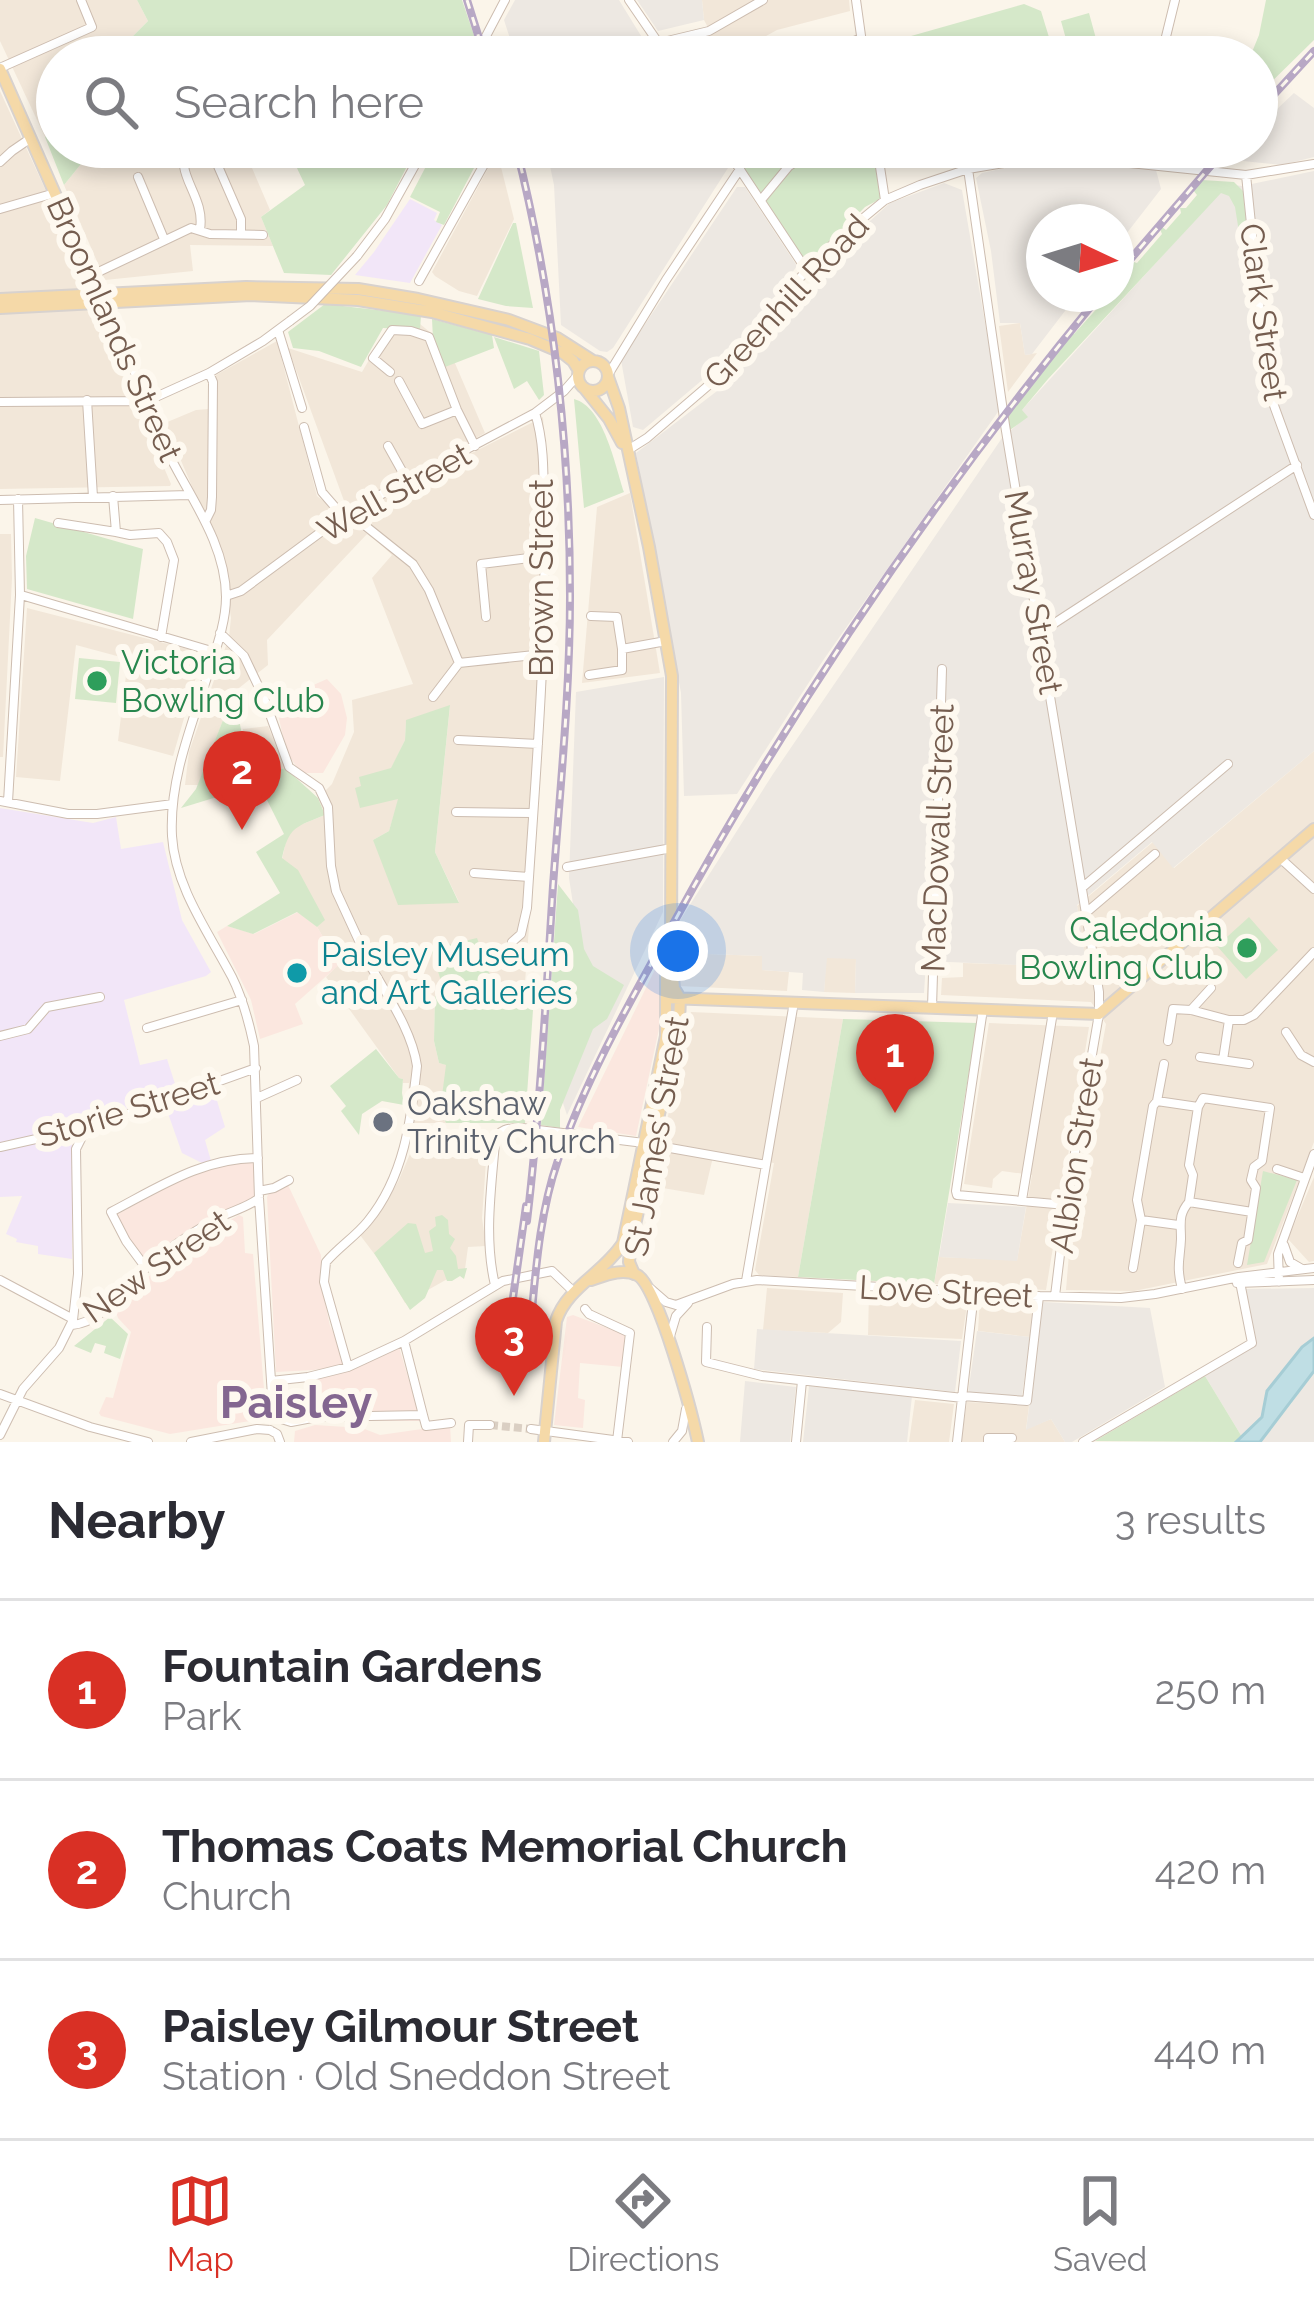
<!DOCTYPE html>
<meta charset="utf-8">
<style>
:root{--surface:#fff;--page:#f7f7f7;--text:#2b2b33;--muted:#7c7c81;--line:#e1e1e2;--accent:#d93025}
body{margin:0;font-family:Raleway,sans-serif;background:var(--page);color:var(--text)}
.compass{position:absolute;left:1026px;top:204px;width:108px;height:108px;border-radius:50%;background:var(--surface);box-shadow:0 6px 18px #0003;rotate:94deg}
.you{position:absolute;left:678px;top:951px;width:42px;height:42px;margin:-30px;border:9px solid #fff;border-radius:50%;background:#1a73e8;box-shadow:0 0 0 18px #1a73e833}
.badge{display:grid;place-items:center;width:78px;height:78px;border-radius:50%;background:var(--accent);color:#fff;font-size:39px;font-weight:700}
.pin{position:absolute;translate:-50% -99px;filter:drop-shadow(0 3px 6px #0008)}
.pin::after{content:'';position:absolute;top:63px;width:42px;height:36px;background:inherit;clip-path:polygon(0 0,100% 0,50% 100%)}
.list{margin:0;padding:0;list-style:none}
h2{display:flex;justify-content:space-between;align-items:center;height:156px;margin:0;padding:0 48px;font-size:51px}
h2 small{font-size:39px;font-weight:400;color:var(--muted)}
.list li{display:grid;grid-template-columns:78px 1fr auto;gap:36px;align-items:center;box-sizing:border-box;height:180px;padding:0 48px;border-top:3px solid var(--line)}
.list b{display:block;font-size:45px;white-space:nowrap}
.list p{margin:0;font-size:39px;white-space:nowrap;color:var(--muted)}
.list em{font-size:39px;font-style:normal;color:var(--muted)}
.icon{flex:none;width:66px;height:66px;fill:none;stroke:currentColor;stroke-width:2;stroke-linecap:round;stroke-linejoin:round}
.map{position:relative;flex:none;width:1314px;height:1442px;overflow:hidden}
.search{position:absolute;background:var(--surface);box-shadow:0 6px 18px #0003;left:36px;right:36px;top:36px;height:132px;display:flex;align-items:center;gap:30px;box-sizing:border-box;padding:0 42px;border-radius:66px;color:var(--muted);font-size:45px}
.sheet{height:696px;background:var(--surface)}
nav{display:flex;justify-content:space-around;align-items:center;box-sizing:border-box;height:168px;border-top:3px solid var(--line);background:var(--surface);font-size:33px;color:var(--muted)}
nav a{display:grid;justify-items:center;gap:6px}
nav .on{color:var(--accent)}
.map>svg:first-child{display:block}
</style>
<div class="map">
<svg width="1314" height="1442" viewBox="0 0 1314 1442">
<rect width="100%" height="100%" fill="#fbf5ea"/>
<path fill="#f2e7d9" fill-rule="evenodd" d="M0,0H137L148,21L112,57H57V128L45,137L0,41Z
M702,0H849L850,11L777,30L728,57H675L670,49L676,44L712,35L704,20Z
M0,91L110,330L137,405L171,484L170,486L0,489Z
M126,147L134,159L162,147H243L270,210L261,217L273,246L190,245L193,271L105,280L64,185L81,164Z
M496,147L514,219L477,296L459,291L435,276L432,272L492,161Z
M1020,323L1025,355L1037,353L1008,392L999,326Z
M420,324L448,347L485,433L347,509L288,348L362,372L388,327Z
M277,341L317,496L367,534L267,640L268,665L234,692L198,785H185L189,752L229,637L231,618L222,557L165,423L196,410L209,409V387L216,375Z
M543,417L550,521V630L525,983L435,997L434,1041L439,1063L447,1065L440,1110L446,1123H406L409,1083H403V1079L399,1078L326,977L339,964L317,927L324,919L282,859L287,837L293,828L325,815L318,798L332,784L354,732L352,700L413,684L372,578L392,555L349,515ZM450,706L435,852L459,902L373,840L389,831L399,798L391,769L405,740L406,721Z
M630,493L660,673L582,683L597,507Z
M0,534H11L12,578L3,757H0Z
M27,608L203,653L173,756L118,741L128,659L76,645L60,781L16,777Z
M268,726L285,768L250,778L242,737L243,729Z
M1314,751V1142L1267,1264L1134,1291L1066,1290L1073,1205L1106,1024L1091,1002L941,995L942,978L963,977V963L1087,967L1077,906L1153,842L1174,868Z
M680,953L763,956L762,970L789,972L787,991L679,986Z
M826,958H856L855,993L824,992Z
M691,1012L843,1019L798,1277L759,1275L755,1270L774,1163L662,1143Z
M989,1023L1089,1027L1046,1290L934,1284L939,1257L1017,1260L1032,1175L1002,1171L993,1179L992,1188L964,1184Z
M419,1133H488L482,1218L486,1246L468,1247L465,1269L405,1303L385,1268L360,1235L380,1212L398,1182Z
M659,1148L713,1157L704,1195L651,1186Z
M1314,1177V1261L1309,1262L1288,1239Z
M767,1288L843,1293L841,1322L828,1333L763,1330Z
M869,1293L968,1298L962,1339L868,1335Z
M980,1299L1033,1302L1030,1337L978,1331Z
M915,1400L954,1404L949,1442H909Z
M967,1402L1029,1406L1026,1429L1051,1419L1065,1442H961Z"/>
<path fill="#fbe7df" d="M327,679L341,694L347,718L345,735L323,773H301L287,753L275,702Z
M298,912L317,927L340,964L295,1004L303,1024L260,1039L251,1000L217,932L227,926L254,934Z
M664,951L665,1001L636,1136L578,1127Z
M254,1158V1198L232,1208L144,1265L115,1216L185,1176L218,1162Z
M288,1185L321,1255L322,1289L330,1326L349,1364L314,1370L276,1372L267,1197L269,1193Z
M239,1215L243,1217L245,1253L253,1254L266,1414L264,1417L250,1421L170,1434L101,1416L99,1413L106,1397L113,1398L131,1332L118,1318L116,1312L156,1269L203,1235Z
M573,1315L626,1335L623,1367L580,1363L578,1398L585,1400L583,1428L554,1425L567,1317Z
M399,1347L421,1421H313L305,1381Z
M315,1425L362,1428L380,1435L450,1425L451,1442H294L295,1431Z"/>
<path fill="#ede8e2" d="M515,0H619L654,57H516L504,20Z
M637,0H702L704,20L658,31Z
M1294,93L1314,108V157L1282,165L1224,159L1237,147H1257V128Z
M546,147H714L728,168L613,348L607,352L600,351L561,325L554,185Z
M1048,159L1156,170L1161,189L1116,247V222H1044V294H1078L1032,354L1025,355L1020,323H1000L991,251L976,178L982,173Z
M1314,171V751L1173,868L1152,842L1077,905L1087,968L926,961L924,993H855L856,959L827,958L824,992L802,990L803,973L762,970V956L680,953L679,922L773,774L1002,438L1027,416L1021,411L1214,199L1215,183L1242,186Z
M944,183L962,190L1000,409L824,659L737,794L684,796L681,693L636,453L721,388L818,278L842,246L890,203Z
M737,187H745L797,266L733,354L643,430L633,427L621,360Z
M664,677L663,912L567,1115L561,1097L579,943L569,878L576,692Z
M948,1203L1026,1207L1017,1261L939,1257Z
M1314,1288V1338L1302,1347L1267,1391L1262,1417L1242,1437L1205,1376L1253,1346L1245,1289Z
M1043,1302L1150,1308L1165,1387L1072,1442H1065L1051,1419L1026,1430Z
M757,1329L961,1341L955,1392L754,1369Z
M977,1331L1030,1337L1022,1396L968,1393Z
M1314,1371V1442H1260L1291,1404Z
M745,1381L796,1387L790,1442H740Z
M809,1386L912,1396L907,1442H803Z"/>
<path fill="#f2e6f8" d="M410,199L437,213L434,220L442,225L410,283L355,275L374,252Z
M0,808L93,823L116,817L121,849L163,842L182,920L211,972L206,976L124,1000L140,1065L167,1059L177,1090L211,1081L225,1127L205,1140L211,1161L202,1163L182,1153L164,1102L86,1126L72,1145V1259L38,1254V1246L16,1242L17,1239L6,1234L22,1196L0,1197Z"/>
<path fill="#d5e8c9" d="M137,0H462L476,41L467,57H112L148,21Z
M1266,0H1314V40L1257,96V57H1250L1259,35Z
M1024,4L1041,11L1055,57H896L904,38Z
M1089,13L1101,57H1071L1061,21Z
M57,128V147H126L81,164L64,185L45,137Z
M287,147H417L387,205L331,275L284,273L261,217L305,185Z
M436,147H485L444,225L436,222L440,212L410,197Z
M730,147H875L882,198L865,207L808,265Z
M1202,180L1234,182L1243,191L1254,295L1242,251L1235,207L1229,196L1221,193L1048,379L1022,410L1028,417L1010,430L1008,415L1070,333L1074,334L1110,294H1116L1119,279L1131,270L1130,267L1134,262L1137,263L1162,234L1160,229L1162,227L1166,230L1181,213L1180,208H1186L1197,195L1193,190Z
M513,223H516L533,308L506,306L478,299Z
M325,304L421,315L420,330L383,328L361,367L319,351L293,348L288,332Z
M432,319L492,335L494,348L445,367L433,339Z
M494,337L539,351L544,395L539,400L527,381L514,389Z
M574,399C604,407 615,465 624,492L584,508Z
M35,518L143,549L133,619L27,589L26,556Z
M79,658L120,662L116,703L75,699Z
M234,692L250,778L285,768L318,798L325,815C296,827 289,826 282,858L298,870L325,920L317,927L297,912L253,934L227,926L280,893L256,852L284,834L259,784L181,808L196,789Z
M450,705L435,852L459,903L398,905L373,840L389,831L398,799L360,808L355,788L361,786L359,777L391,768L405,740L406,720Z
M558,884L578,910L584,949L593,966L624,985L607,1019L593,1029L560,1110V1128L541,1125Z
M1249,917L1278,950L1246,979L1217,946Z
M477,938L494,987L535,982L525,1123H446L440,1111L446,1065L439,1063L434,1041L435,996L445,994L431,949Z
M843,1019L977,1023L934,1284L798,1277Z
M376,1049L399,1078L403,1079L402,1093L404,1105L382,1101L362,1114L359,1135L341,1111L346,1106L330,1086Z
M1263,1171L1297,1180L1264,1262L1247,1265Z
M442,1215L448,1220L449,1234L455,1239L450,1248L456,1256L458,1269L467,1268L464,1279L460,1276L452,1281H447L443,1270H437L425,1298L410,1310L374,1253L408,1223L416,1224L425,1253L433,1251L429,1231L436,1226L435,1217Z
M110,1317L128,1334L120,1359L104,1353L106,1346L95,1343L91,1353L74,1346Z
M1205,1376L1242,1437L1236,1442L1095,1441Z"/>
<path fill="#bfdee4" stroke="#a6cdd5" stroke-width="3" d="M1314,1338V1371L1260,1442H1236L1262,1417L1267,1391L1302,1347Z"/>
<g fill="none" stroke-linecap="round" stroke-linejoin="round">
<path stroke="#dacfc3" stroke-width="8" stroke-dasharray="8 4" stroke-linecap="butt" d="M490,1425L531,1429"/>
<g stroke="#cdbdb0" stroke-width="10">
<path id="minor" d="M629,0L668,57
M856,0L864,57
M693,35L707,57
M659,43L709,31L763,0
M475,57L505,0
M816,57L861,38
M1161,57L1175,0
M0,68L92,27L81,0
M190,147C170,171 206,195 200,229
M207,147L211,150L241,219V234
M725,147L807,271
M877,147L885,200
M0,162L12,151L31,138
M968,169L1005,425L1099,992V1014L1066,1205L1055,1296
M1246,175L1268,389L1314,515
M138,177L164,239
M761,200L789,166L820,147
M0,209L55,193
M357,256L385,219L425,147
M92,275L191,228L210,234L263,235
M419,281L486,161L491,147
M104,304C127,348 142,393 161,438C183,489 226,539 226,597C226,621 217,646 210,668C193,722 169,778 172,836C175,887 209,933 232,977C243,999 249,1022 254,1046L259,1198L273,1411L278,1418
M278,330L302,408
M390,372L373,358L392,330L411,331L429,337L457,410L475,446
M608,375L666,280L740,169
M399,381L422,424L457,410
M87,400L93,497
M0,402L147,401L209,373L263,341L290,321
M304,427L322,492L342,515
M388,446L407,480
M628,450L647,438L731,366L746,351L783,295L838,239L885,200L920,185L968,169L1052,155L1246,175L1314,164
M113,496L116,532L130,535L159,533L167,542L174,560L161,637
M0,500L189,495
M348,512L413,564L429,590L459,663L433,697
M206,520L211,510L212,497L213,382L209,373
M58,523L116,532
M21,595L215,652
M226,596L241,591L348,512L535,413L564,391L578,375
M591,616L617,617L622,649
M486,617L481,564L545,556
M1041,632L1297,465
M220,633L244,656L264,698L289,767L319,788L328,807L331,866L336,891L366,956
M459,663L544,654
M589,675L622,670V649L666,641
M458,740L538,744
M0,801L68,814H97L173,804
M8,802L20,595L18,499
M456,812L533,813
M1280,858L1314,889
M567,867L672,848
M474,873L529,877
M1084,886L1228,764
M1088,911L1155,854
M512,942L521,934L527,908C535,780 547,651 544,523C543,487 546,447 535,413
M932,1008L942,669
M983,1009L956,1191L957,1195L1066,1205
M1191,1010L1211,988
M1229,1020H1244L1254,1015L1314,952
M147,1028L242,1000
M1286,1032L1301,1055L1314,1062
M0,1036L28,1029L47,1007L100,997
M1168,1041L1173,1009L1191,1010L1229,1020L1223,1060
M1200,1057L1249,1064
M257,1098L297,1080
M1157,1101L1164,1064
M653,1145L766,1165
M0,1147L94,1126L256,1068
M1277,1169L1304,1178
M259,1191L274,1188L289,1180
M1022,1200L1053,1012
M1189,1202L1252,1212
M1141,1220L1178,1225
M1284,1245L1290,1262L1302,1269
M146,1268L126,1241L111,1212C159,1187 202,1158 258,1158
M1133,1268L1141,1220L1137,1200L1153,1106L1157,1101L1198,1107L1203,1098L1270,1108L1262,1161L1254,1167L1251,1180L1256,1188L1248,1240L1242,1243L1238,1263
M0,1280L73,1319
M746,1281L794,1002
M1279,1282L1278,1254L1314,1154
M1237,1283L1314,1280
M495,1285C484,1239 491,1190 495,1143C498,1128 509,1128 522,1128L644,1143
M651,1289L666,1302L676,1305L733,1284L757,1280L1039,1296L1121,1298L1155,1294L1239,1277L1314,1268
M1182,1289C1176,1265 1180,1261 1181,1239C1181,1223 1178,1215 1189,1202L1193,1175L1189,1165L1198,1107
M585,1309L589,1314L630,1333L617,1441
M72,1325C104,1322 122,1289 145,1269C166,1250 191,1233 216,1219C229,1212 246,1208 258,1199
M707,1327L706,1362L762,1376L963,1398
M670,1336L676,1316L688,1303
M404,1341L423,1415
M348,1367L324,1282L326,1262C339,1247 356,1236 368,1221C404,1177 411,1121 417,1066C412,1030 386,994 369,963
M308,1377L317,1416
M271,1381L308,1377L348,1367L404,1341L503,1281L552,1271L574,1292
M0,1394L90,1427L148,1442
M963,1396L1027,1401L1039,1296
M278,1418L291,1422L317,1417L423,1415L426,1426L451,1423
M531,1429L628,1442
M270,1430L277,1434L280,1442
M0,1435L23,1389L59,1348L73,1320L78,1274L76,1149L85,1131L94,1126
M191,1442L257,1429L270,1430
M468,1442L469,1425H490
M673,1442L682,1431L686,1409
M796,1442L802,1381
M957,1442L974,1293
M988,1442V1438H1012
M1083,1442L1252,1343L1239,1277"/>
</g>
<g stroke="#d8d2ce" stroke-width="14">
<path id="major" d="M0,69L100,296
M0,299L246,287L358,289L418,299L509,320L557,338L593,361
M0,308L251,295L358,300L432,312L530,339L563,353L573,361L579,371
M578 376a15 15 0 1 1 30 0a15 15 0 1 1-30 0Z
M608,377L619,408L649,547L672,676L671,953L674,988L680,998L679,1022L630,1248L629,1262L634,1274
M585,389L609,419L622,443
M668,998L1099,1014L1314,829
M591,1280C606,1275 622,1268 637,1275C658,1285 692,1414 698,1442
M544,1442L556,1321C567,1287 604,1273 623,1243L666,1036V971L670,956"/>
</g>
<use href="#minor" stroke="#fff" stroke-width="8"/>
<use href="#major" stroke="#f5d9a8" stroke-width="10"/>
<g stroke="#b8a8c5" stroke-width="8">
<path id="rail" d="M467,0L485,57
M1257,113L1314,51
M516,147C553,294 570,444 570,596C570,693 560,790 553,886C546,998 540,1110 527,1221
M1116,276L1227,147
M510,1319L526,1206
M531,1321C536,1267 540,1212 558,1160C586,1078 631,1000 673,924C794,702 940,489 1101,294"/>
</g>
<use href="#rail" stroke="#fef9f0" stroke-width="3" stroke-dasharray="9" stroke-linecap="butt"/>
<g stroke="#cdbdb0" stroke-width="10" stroke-linecap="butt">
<path id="minor-bridge" d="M290,321L310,306L357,256"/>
</g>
<use href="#minor-bridge" stroke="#fff" stroke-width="8"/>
</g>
<g fill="#2e9e5b" stroke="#fef9f0" stroke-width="4.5">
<circle cx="97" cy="681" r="12"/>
<circle cx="1247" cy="948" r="12"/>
</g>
<circle fill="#0f9aa8" stroke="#fef9f0" stroke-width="4.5" cx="297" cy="973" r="12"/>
<circle fill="#6b7280" stroke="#fef9f0" stroke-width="4.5" cx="383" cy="1122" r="12"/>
<g text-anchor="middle" stroke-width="12" stroke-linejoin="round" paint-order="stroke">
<g font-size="33" fill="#755d4f" stroke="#fef9f0">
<text transform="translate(786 301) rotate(-47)" y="12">Greenhill Road</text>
<text transform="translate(1264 312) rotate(82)" y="12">Clark Street</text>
<text transform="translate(115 329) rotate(66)" y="12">Broomlands Street</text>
<text transform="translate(394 492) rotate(-29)" y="12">Well Street</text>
<text transform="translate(541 578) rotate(-90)" y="12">Brown Street</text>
<text transform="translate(1034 592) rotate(80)" y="12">Murray Street</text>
<text transform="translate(937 838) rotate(-88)" y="12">MacDowall Street</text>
<text transform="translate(128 1109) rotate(-17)" y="12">Storie Street</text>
<text transform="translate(656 1136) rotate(-80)" y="12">St James' Street</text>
<text transform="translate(1076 1155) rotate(-81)" y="12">Albion Street</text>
<text transform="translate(156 1266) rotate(-35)" y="12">New Street</text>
<text transform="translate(946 1291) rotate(3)" y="12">Love Street</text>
</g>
<g font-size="33" fill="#27864d" stroke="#fef9f0" text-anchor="start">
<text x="121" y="674">Victoria<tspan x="121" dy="38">Bowling Club</tspan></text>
<text x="1223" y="941" text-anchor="end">Caledonia<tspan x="1223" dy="38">Bowling Club</tspan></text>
</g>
<g font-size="33" fill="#0d838f" stroke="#fef9f0" text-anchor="start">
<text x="321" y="966">Paisley Museum<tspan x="321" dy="38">and Art Galleries</tspan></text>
</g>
<g font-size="33" fill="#5b616d" stroke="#fef9f0" text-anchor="start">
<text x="407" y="1115">Oakshaw<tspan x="407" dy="38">Trinity Church</tspan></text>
</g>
<g font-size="45" font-weight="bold" fill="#836690" stroke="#fef9f0">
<text x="296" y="1418">Paisley</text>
</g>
</g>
</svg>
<svg class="compass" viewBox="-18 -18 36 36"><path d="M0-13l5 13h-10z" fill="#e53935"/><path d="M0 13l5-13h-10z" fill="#7c7c81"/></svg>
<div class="you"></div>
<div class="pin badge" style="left:895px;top:1113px">1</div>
<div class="pin badge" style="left:242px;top:830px">2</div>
<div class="pin badge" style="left:514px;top:1396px">3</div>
<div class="search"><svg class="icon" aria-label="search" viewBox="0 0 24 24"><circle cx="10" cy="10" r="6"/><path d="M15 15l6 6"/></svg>Search here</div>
</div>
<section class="sheet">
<h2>Nearby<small>3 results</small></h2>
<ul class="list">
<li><span class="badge">1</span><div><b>Fountain Gardens</b><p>Park</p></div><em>250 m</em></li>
<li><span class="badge">2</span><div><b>Thomas Coats Memorial Church</b><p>Church</p></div><em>420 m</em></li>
<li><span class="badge">3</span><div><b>Paisley Gilmour Street</b><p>Station · Old Sneddon Street</p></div><em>440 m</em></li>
</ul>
</section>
<nav>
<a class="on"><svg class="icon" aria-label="map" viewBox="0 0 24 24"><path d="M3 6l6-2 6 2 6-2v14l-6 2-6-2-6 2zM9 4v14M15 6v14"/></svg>Map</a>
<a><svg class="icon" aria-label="directions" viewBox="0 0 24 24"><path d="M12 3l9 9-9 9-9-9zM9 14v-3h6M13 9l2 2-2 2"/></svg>Directions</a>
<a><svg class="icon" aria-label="saved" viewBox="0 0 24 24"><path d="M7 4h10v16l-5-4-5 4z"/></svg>Saved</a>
</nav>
